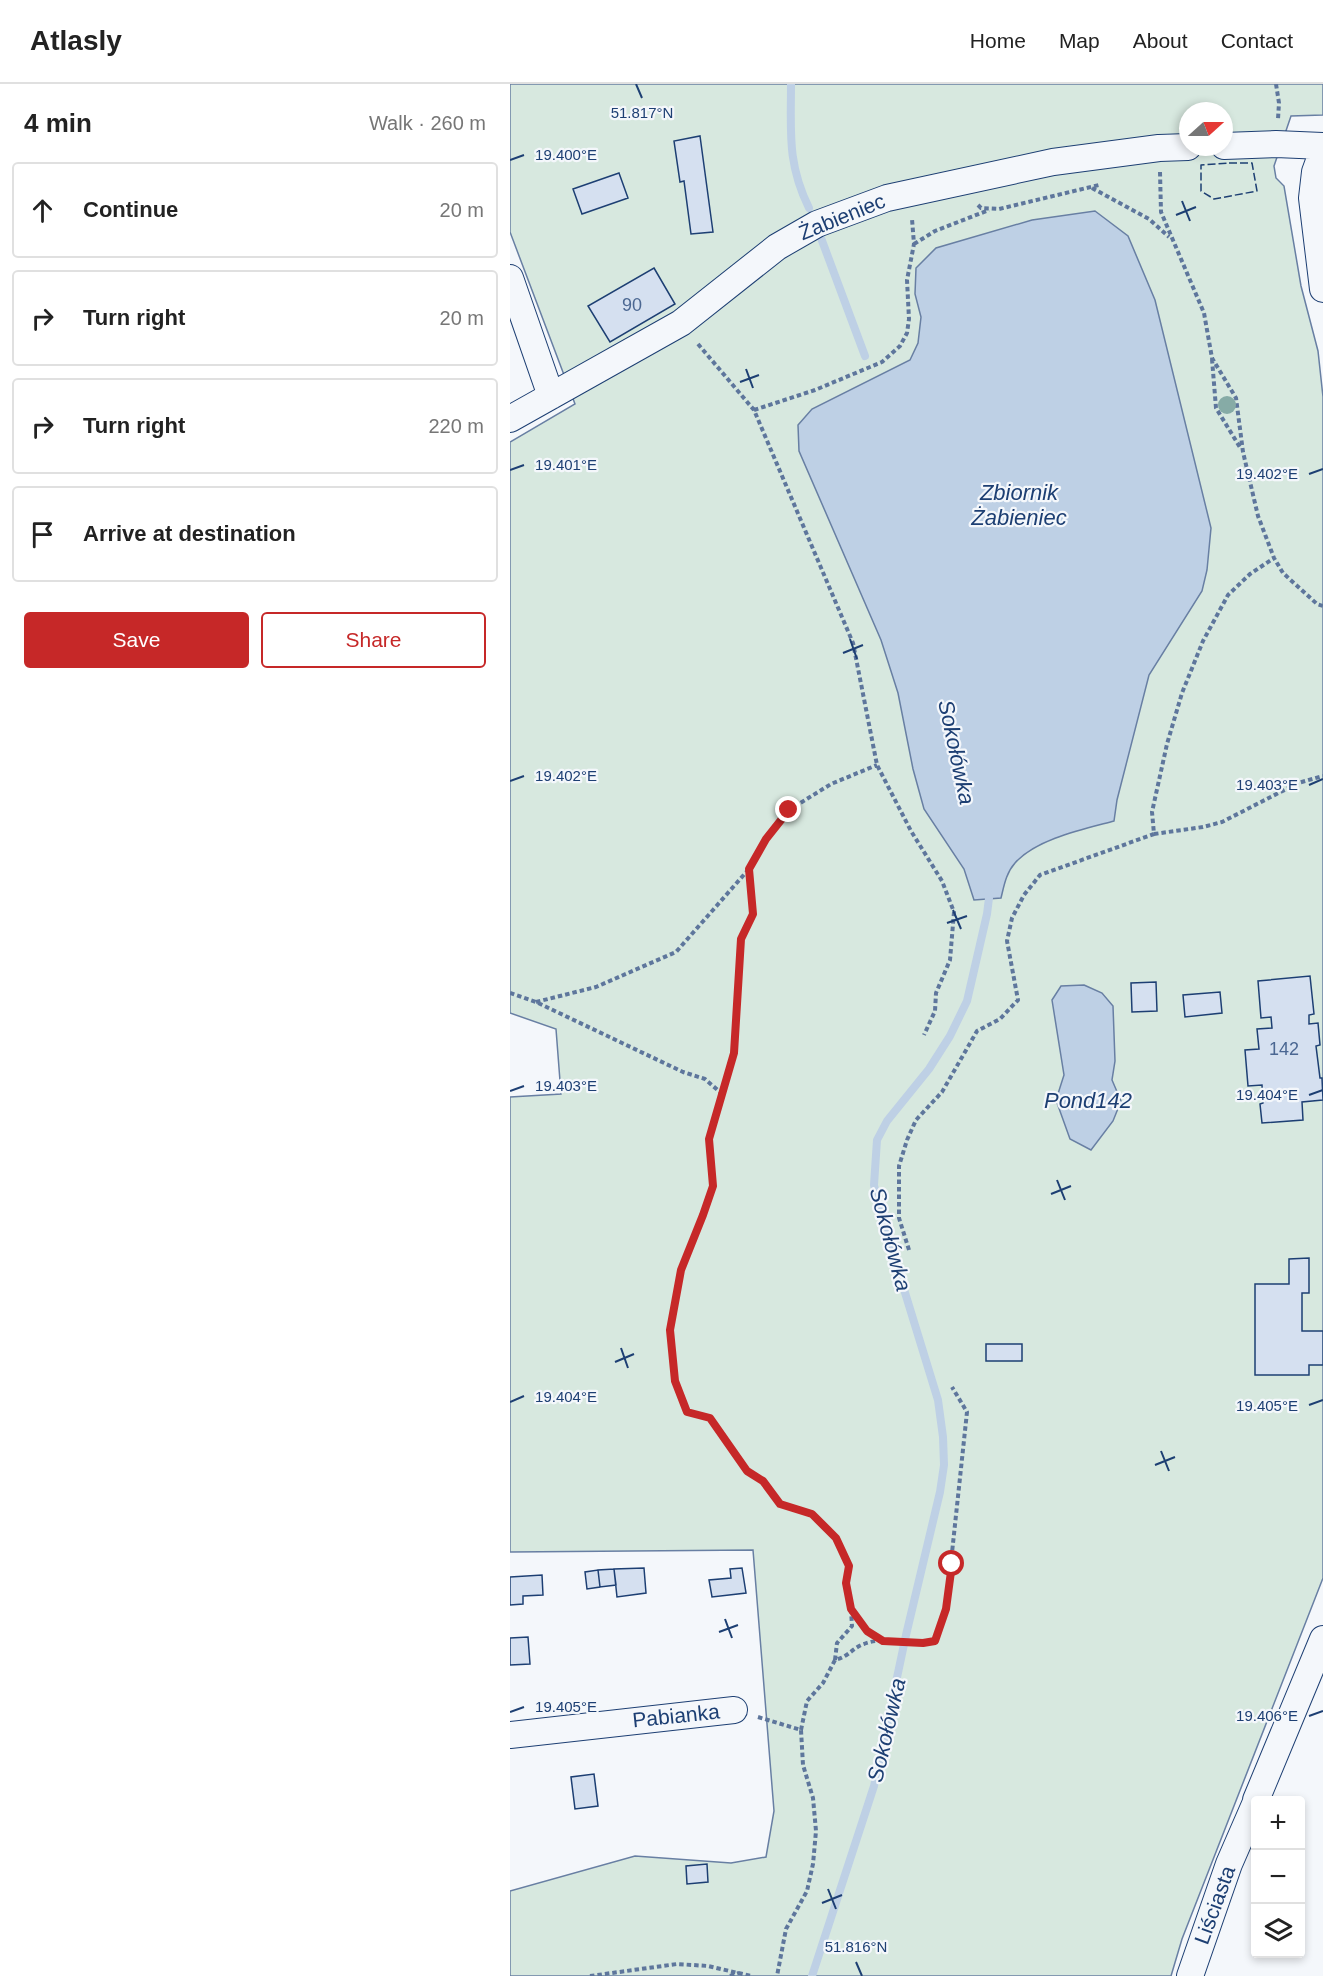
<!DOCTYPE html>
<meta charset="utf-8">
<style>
:root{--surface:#fff;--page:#f2f2f2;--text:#222;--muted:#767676;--line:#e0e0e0;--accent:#c62828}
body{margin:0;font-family:Arial,sans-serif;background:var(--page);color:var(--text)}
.controls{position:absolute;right:18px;bottom:18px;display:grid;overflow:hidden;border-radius:6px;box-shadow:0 3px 9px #0003}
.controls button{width:54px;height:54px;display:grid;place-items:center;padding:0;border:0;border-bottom:2px solid var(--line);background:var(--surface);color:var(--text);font:30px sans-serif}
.compass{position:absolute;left:669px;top:18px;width:54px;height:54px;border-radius:50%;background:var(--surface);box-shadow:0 3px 9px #0003;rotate:69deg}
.stop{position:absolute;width:18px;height:18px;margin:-14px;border:4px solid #c62828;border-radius:50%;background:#fff}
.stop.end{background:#c62828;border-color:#fff;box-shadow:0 2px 6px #0008}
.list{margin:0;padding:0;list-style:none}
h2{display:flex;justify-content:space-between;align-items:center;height:78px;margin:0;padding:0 24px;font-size:26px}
h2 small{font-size:20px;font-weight:400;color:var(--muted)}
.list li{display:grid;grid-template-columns:39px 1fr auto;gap:18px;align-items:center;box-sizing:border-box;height:96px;margin:0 12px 12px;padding:0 12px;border:2px solid var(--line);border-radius:6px}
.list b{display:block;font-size:22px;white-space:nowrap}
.list em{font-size:20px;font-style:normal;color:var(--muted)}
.actions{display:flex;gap:12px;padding:18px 24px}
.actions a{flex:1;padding:14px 0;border:2px solid var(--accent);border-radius:6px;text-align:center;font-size:21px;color:var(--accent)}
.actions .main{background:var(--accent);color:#fff}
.icon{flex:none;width:33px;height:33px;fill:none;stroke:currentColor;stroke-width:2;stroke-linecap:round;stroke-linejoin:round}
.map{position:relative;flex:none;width:813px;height:1892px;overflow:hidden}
header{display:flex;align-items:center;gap:36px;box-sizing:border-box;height:84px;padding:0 30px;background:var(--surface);border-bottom:2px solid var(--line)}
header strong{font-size:28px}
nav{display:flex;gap:33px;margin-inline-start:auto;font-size:21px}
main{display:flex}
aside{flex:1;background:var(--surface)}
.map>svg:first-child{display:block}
</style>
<header>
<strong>Atlasly</strong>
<nav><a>Home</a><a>Map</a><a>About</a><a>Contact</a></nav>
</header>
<main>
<aside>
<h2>4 min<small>Walk · 260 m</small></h2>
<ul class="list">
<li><svg class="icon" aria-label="ahead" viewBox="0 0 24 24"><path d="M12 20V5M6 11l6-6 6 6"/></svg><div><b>Continue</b></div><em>20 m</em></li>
<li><svg class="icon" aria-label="right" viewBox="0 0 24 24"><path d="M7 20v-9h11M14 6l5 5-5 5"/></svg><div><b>Turn right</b></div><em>20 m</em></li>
<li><svg class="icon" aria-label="right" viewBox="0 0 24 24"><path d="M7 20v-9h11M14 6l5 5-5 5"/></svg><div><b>Turn right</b></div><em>220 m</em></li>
<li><svg class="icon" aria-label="arrive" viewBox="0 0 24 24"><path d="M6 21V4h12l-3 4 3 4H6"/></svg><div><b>Arrive at destination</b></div></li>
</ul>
<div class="actions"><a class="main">Save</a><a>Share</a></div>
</aside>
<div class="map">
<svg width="813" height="1892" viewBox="0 0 813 1892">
<rect width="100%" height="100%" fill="#f4f7fb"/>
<path fill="#d7e8df" stroke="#687fa3" stroke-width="1.5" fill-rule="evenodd" d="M0,0H813V31L781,32L764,82L766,94L774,102L791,202L808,267L813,313V1494L672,1855L661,1892H0V1807L125,1772L221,1779L256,1773L264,1727L243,1466L0,1468V1013L51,1010L46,945L0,929V358L65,320L0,148ZM678,27H714V63H678Z"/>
<path fill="#bed0e5" stroke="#687fa3" stroke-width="1.5" d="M585,127L618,152L645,216L701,444L697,486L692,507L639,591L607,716L604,737C574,745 526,755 505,779C496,789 494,802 491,814L464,816L454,785L414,725L403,685L388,609L371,556L289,367L288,341L302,325L400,276L408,259L411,233L405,210L406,184L426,164L522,136Z
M574,901L592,909L603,922L605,977L602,996L611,1017L603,1037L581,1066L560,1055L546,1016L554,991L542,916L551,902Z"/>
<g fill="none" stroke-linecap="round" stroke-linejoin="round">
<path stroke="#bed0e5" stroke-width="8" d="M281,0C281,48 277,79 299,124
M311,154L355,272
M302,1892L364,1702L396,1551L430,1408L434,1381L433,1353L428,1316L369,1124L364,1101L367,1056L377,1037L419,985L440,952L457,917L477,830L479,814L477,804"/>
</g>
<path fill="#d5e0f0" stroke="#1d3f73" stroke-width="1.5" d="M190,52L203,148L181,150L174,97L170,98L164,57Z
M109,89L118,114L72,130L63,105Z
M144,184L165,220L100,258L78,222Z
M800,892L804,930L799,931V940L808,939L810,961L806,962L810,994H812L813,1016L792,1018L793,1036L752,1039L750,1020L753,1019L752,1001L738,1002L735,966L749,965L747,945L762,944L761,933L751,934L748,897Z
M646,898L647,927L622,928L621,899Z
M710,908L712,929L675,933L673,911Z
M799,1174V1209H792V1247H813V1281H799V1291H745V1200H779V1175Z
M476,1260H512V1277H476Z
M134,1484L136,1509L107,1513L104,1485Z
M232,1484L236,1509L202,1513L199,1496L221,1494L220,1485Z
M104,1485L106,1501L90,1503L88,1486Z
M88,1486L90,1503L77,1505L75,1488Z
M32,1491L33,1511L13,1512V1520L0,1521V1493Z
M18,1553L20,1580L0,1581V1554Z
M84,1690L88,1722L65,1725L61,1693Z
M197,1780L198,1798L177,1800L176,1782Z"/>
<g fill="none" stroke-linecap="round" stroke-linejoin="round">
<g stroke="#1d3f73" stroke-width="28">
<path id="minor" d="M714,62L766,60L813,62
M813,66L805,88L802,114L813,205
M0,194L41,312
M0,335L171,239L267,163L307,140L377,114L543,78L649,64L678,63
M0,1651L224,1626
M746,1716L813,1555
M680,1892L719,1780L746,1718"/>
</g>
<path stroke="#5e769c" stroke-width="4" stroke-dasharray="4.5 3" stroke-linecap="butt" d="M766,0L769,19L768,35
M650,88L651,128L694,229L702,274L726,314L733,368L748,432L764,474L773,489L807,520L813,522
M582,104L639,135L659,153
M468,121L471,124L489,125L589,101
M404,160L425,147L479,126
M188,260L244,326L343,559L367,681L401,747L432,797L444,828L440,876L426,909L425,927L414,951
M702,275L706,324L731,365
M244,326L305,306L372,278L390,262L397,249L399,235L397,196L404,160L402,135
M644,750L693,743L712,738L788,699L813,692
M239,785L243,830L231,855L224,969L199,1055L203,1102L193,1131L171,1186L160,1246L165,1297L177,1328L200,1334L237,1387L253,1397L270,1420L302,1430L326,1454L339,1482L336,1499L341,1525L357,1547L373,1557
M0,909L26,918L173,988L195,995L211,1009
M26,918L86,903L166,868L239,785L256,755L279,726L321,700L367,681
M399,1166L389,1134V1082L397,1056L406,1036L432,1008L467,947L490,935L508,916L497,857L502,834L514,811L530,791L644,750L642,728L657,660L672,609L693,557L718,511L740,490L764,474
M325,1576L327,1559L342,1542L341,1526
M248,1633L291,1646L293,1681L303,1714L306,1747L303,1780L297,1807L276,1845L267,1892
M291,1646L297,1617L313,1599L325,1576C340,1572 342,1564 354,1560C373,1552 404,1560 425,1557L436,1525L457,1328L442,1303
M80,1892L167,1880L198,1882L241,1892
M220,1892L229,1889"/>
<use href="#minor" stroke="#f4f7fb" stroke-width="26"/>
<path stroke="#1d3f73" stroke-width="1.5" stroke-dasharray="8 3" stroke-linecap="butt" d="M719,79H742L747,107L704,115L691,107V81Z"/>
</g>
<circle fill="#86aba6" cx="717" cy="321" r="9"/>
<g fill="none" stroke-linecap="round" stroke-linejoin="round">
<path stroke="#c62828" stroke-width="8" d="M279,726L256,755L239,785L243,830L231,855L224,969L199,1055L203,1102L193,1131L171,1186L160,1246L165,1297L177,1328L200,1334L237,1387L253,1397L270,1420L302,1430L326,1454L339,1482L336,1499L341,1525L357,1547L373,1557L413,1559L425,1557L436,1525L442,1480"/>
</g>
<path fill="none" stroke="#1d3f73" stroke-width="2" d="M126,0L132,14M0,76L14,71M672,117L680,137M666,131L686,123M236,285L243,304M230,298L249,291M0,386L14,381M799,390L813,385M340,555L347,575M333,569L353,561M0,697L14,692M799,701L813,695M443,826L451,845M437,839L457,832M0,1007L14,1002M799,1011L813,1006M547,1096L555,1116M541,1110L561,1102M111,1264L118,1284M105,1278L124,1270M0,1318L14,1312M799,1321L813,1316M651,1367L659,1387M645,1381L665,1373M215,1535L222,1554M209,1548L228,1541M0,1628L14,1623M799,1632L813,1627M318,1805L326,1825M312,1819L332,1811M346,1878L352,1892"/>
<g text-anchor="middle" stroke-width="4.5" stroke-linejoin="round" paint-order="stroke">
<g font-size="18" fill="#4b6792">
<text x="122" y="227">90</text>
<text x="774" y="971">142</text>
</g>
<g font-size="21" fill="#1d3f73" stroke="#f4f7fb">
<text transform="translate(332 133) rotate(-22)" y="7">Żabieniec</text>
<text transform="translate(166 1632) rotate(-6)" y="7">Pabianka</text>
<text transform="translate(705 1821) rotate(-70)" y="7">Liściasta</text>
</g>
<g font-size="22" font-style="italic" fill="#1d3f73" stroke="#f4f7fb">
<text x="509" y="416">Zbiornik<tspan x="509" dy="25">Żabieniec</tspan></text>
<text transform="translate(447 668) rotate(78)" y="8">Sokołówka</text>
<text x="578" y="1024">Pond142</text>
<text transform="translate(381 1155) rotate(75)" y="8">Sokołówka</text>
<text transform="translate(376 1646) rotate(-77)" y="8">Sokołówka</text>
</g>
</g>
<g font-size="15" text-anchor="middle" fill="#1d3f73" stroke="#f4f7fb" stroke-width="4.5" stroke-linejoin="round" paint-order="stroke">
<text x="132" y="34">51.817°N</text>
<text x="56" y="76">19.400°E</text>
<text x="56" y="386">19.401°E</text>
<text x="757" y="395">19.402°E</text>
<text x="56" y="697">19.402°E</text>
<text x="757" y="706">19.403°E</text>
<text x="56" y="1007">19.403°E</text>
<text x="757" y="1016">19.404°E</text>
<text x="56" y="1318">19.404°E</text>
<text x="757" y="1327">19.405°E</text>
<text x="56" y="1628">19.405°E</text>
<text x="757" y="1637">19.406°E</text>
<text x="346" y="1868">51.816°N</text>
</g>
</svg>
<div class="controls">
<button>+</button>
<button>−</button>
<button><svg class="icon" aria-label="layers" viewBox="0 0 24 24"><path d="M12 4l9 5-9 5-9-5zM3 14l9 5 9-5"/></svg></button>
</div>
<svg class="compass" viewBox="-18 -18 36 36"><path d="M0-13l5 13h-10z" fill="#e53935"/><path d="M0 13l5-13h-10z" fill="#767676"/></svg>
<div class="stop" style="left:442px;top:1480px"></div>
<div class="stop end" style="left:279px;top:726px"></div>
</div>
</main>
